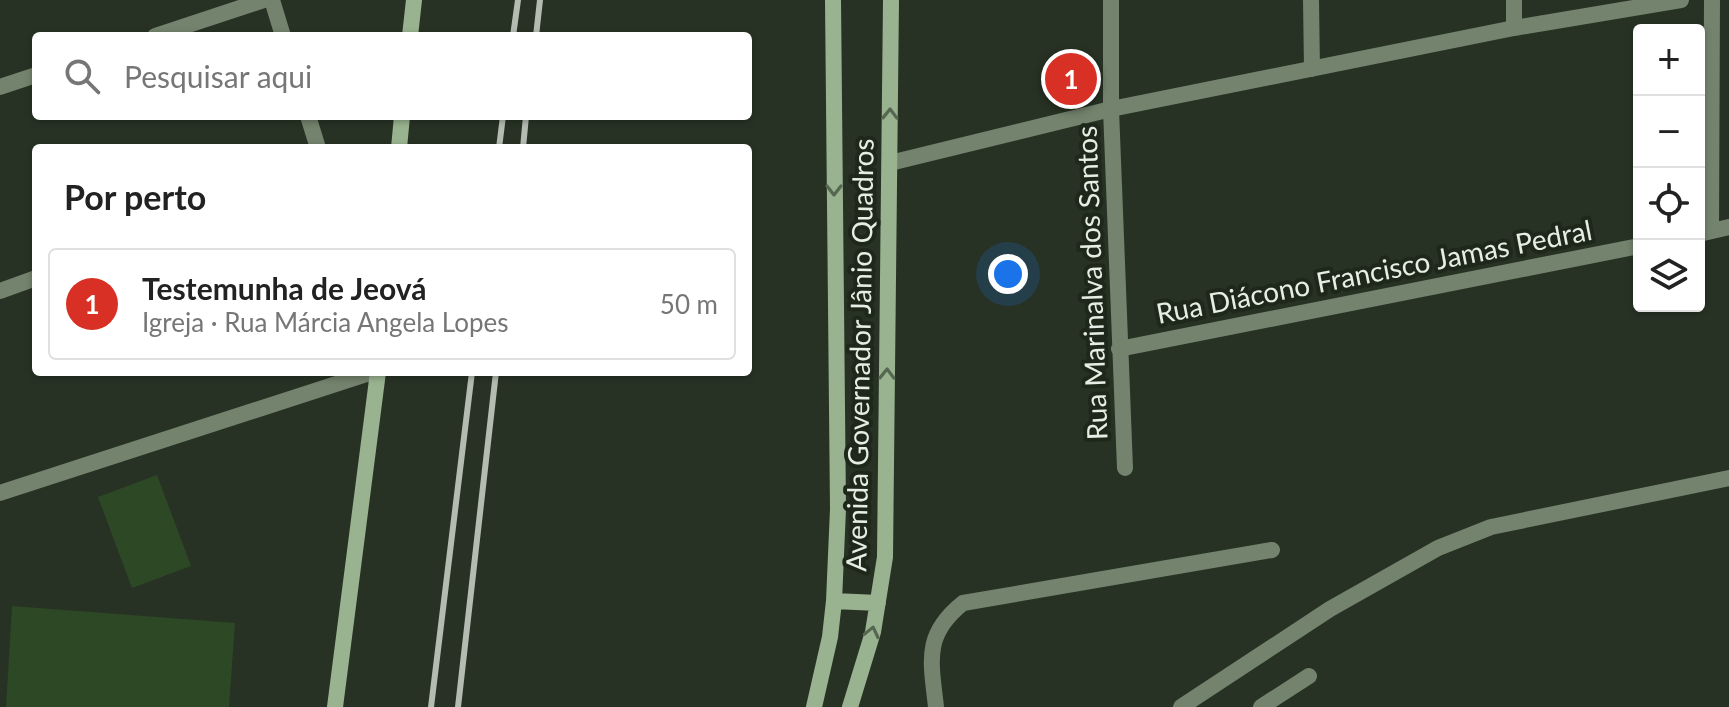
<!DOCTYPE html>
<html lang="pt">
<meta charset="utf-8">
<style>
:root{--surface:#fff;--page:#f2f2f2;--text:#222;--muted:#767676;--line:#e0e0e0;--accent:#d93025}
body{margin:0;font-family:Lato,sans-serif;background:var(--page);color:var(--text)}
.controls{position:absolute;right:24px;top:24px;display:grid;overflow:hidden;border-radius:8px;box-shadow:0 2px 6px #0004}
.controls button{width:72px;height:72px;display:grid;place-items:center;padding:0;border:0;border-bottom:2px solid var(--line);background:var(--surface);color:var(--text);font:40px sans-serif}
.you{position:absolute;left:1008px;top:274px;width:28px;height:28px;margin:-20px;border:6px solid #fff;border-radius:50%;background:#1a73e8;box-shadow:0 0 0 12px #1a73e833}
.badge{display:grid;place-items:center;width:52px;height:52px;border-radius:50%;background:var(--accent);color:#fff;font-size:26px;font-weight:700}
.pin{position:absolute;translate:-50% -50%;border:4px solid #fff;box-shadow:0 2px 8px #0006}
.list{margin:0;padding:0;list-style:none}
h2{display:flex;justify-content:space-between;align-items:center;height:104px;margin:0;padding:0 32px;font-size:34px}
h2 small{font-size:26px;font-weight:400;color:var(--muted)}
.list li{display:grid;grid-template-columns:52px 1fr auto;gap:24px;align-items:center;box-sizing:border-box;height:112px;margin:0 16px 16px;padding:0 16px;border:2px solid var(--line);border-radius:8px}
.list b{display:block;font-size:30px;white-space:nowrap}
.list p{margin:0;font-size:26px;white-space:nowrap;color:var(--muted)}
.list em{font-size:26px;font-style:normal;color:var(--muted)}
.icon{flex:none;width:44px;height:44px;fill:none;stroke:currentColor;stroke-width:2;stroke-linecap:round;stroke-linejoin:round}
.map{position:relative;flex:none;width:1729px;height:707px;overflow:hidden}
.search{position:absolute;background:var(--surface);box-shadow:0 2px 6px #0004;left:32px;top:32px;width:720px;height:88px;display:flex;align-items:center;gap:20px;box-sizing:border-box;padding:0 28px;border-radius:8px;color:var(--muted);font-size:30px}
.panel{position:absolute;background:var(--surface);box-shadow:0 2px 6px #0004;left:32px;top:144px;width:720px;height:232px;border-radius:8px}
.map>svg:first-child{display:block}
</style>
<div class="map">
<svg width="1729" height="707" viewBox="0 0 1729 707">
<rect width="100%" height="100%" fill="#273224"/>
<path fill="#2d4824" d="M157,475L191,566L132,588L98,497Z
M12,606L235,623L229,707H6Z"/>
<g fill="none" stroke-linecap="round" stroke-linejoin="round">
<path stroke="#73836d" stroke-width="16" d="M272,0L283,36
M1111,0V109L1125,468
M1311,0L1312,69
M1514,0V28
M155,36L264,0
M0,87L36,75
M308,116L318,148
M890,163L1111,109L1514,28L1681,0
M1711,231L1712,0
M1699,234L1729,227
M0,291L36,278
M1119,349L1639,246
M0,493L373,372
M936,707C931,661 923,635 963,603L1272,550
M1181,707L1330,609L1438,548L1491,527L1729,478
M1261,707L1309,676"/>
<path stroke="#99b390" stroke-width="16" d="M410,36L414,0
M399,148L402,116
M834,601L878,603
M335,707L378,372
M814,707L830,637L834,601L838,509L833,0
M850,707L873,632L885,557L891,0"/>
<path stroke="#b4bcb2" stroke-width="6" d="M513,36L518,0
M536,36L540,0
M499,148L503,116
M523,148L526,116
M431,707L472,372
M458,707L496,372"/>
</g>
<defs><path id="oneway-chevron" d="M-2-3.5L2.5 0L-2 3.5" fill="none" stroke-width="1.6" stroke-linecap="round" stroke-linejoin="round" transform="scale(2)"/></defs>
<g stroke="#55674f">
<use href="#oneway-chevron" transform="translate(890 114) rotate(-89)"/>
<use href="#oneway-chevron" transform="translate(834 190) rotate(90)"/>
<use href="#oneway-chevron" transform="translate(887 374) rotate(-89)"/>
<use href="#oneway-chevron" transform="translate(872 632) rotate(-77)"/>
</g>
<g text-anchor="middle" stroke-width="8" stroke-linejoin="round" paint-order="stroke">
<g font-size="28" fill="#e6ede4" stroke="#1e281a">
<text transform="translate(1374 272) rotate(-11)" y="10">Rua Diácono Francisco Jamas Pedral</text>
<text transform="translate(1092 283) rotate(-92)" y="10">Rua Marinalva dos Santos</text>
<text transform="translate(860 355) rotate(-89)" y="10">Avenida Governador Jânio Quadros</text>
</g>
</g>
</svg>
<div class="controls">
<button>+</button>
<button>−</button>
<button><svg class="icon" aria-label="locate" viewBox="0 0 24 24"><circle cx="12" cy="12" r="6"/><path d="M12 2v4M12 18v4M2 12h4M18 12h4"/></svg></button>
<button><svg class="icon" aria-label="layers" viewBox="0 0 24 24"><path d="M12 4l9 5-9 5-9-5zM3 14l9 5 9-5"/></svg></button>
</div>
<div class="you"></div>
<div class="pin badge" style="left:1071px;top:79px">1</div>
<div class="search"><svg class="icon" aria-label="search" viewBox="0 0 24 24"><circle cx="10" cy="10" r="6"/><path d="M15 15l6 6"/></svg>Pesquisar aqui</div>
<section class="panel">
<h2>Por perto<small></small></h2>
<ul class="list">
<li><span class="badge">1</span><div><b>Testemunha de Jeová</b><p>Igreja · Rua Márcia Angela Lopes</p></div><em>50 m</em></li>
</ul>
</section>
</div>
